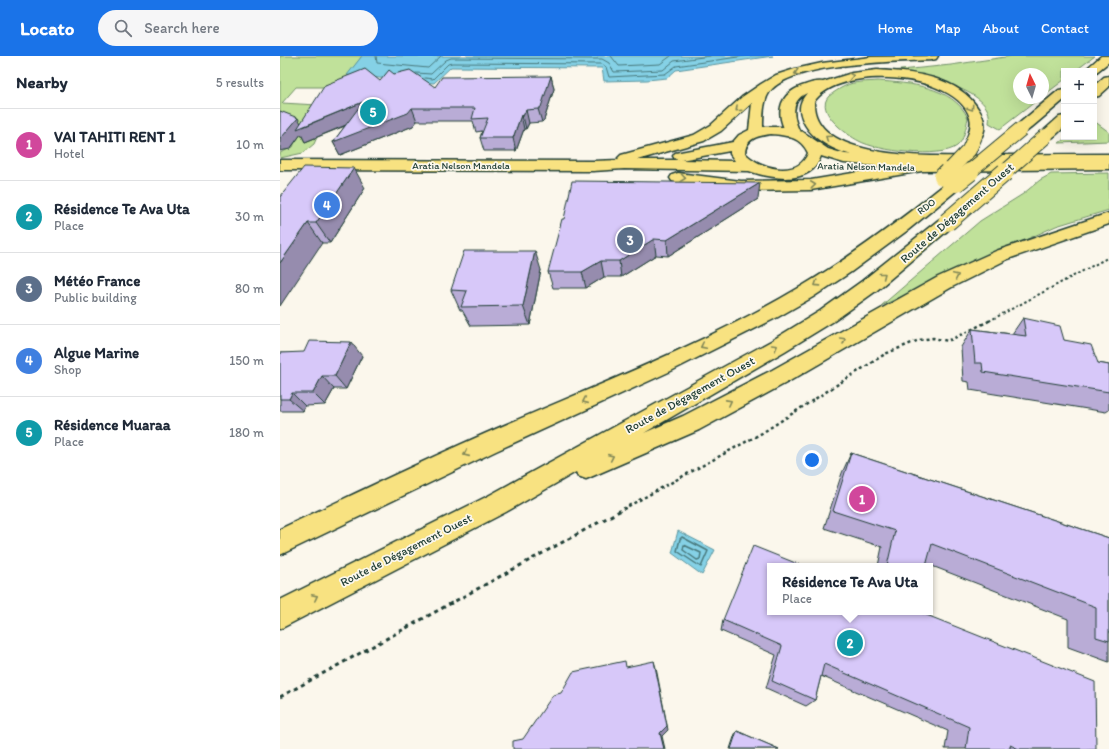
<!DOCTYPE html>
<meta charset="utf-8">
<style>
:root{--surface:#fff;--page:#f6f6f7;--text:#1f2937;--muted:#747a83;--line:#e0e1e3;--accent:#1a73e8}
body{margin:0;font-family:Itim,sans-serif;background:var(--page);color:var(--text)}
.controls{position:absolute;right:12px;top:12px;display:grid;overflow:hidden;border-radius:0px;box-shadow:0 4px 16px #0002}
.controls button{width:36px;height:36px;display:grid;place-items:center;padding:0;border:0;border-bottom:1px solid var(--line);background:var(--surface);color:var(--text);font:20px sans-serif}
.compass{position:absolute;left:733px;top:12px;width:36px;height:36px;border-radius:50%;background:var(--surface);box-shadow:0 4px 16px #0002;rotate:355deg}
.you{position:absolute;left:532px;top:404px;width:14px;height:14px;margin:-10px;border:3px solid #fff;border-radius:50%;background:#1a73e8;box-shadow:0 0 0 6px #1a73e833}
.badge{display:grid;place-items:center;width:26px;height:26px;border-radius:50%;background:var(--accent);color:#fff;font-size:13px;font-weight:700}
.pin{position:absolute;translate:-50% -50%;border:2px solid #fff;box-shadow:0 1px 4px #0006}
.popup{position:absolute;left:487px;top:507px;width:166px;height:52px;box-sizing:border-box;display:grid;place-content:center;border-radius:0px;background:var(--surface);filter:drop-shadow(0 1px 3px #0005);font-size:13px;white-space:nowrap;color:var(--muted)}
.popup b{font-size:15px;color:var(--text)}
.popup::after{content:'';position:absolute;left:50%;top:100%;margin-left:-8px;border:8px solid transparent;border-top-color:var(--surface)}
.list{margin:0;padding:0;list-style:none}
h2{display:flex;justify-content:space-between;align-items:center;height:52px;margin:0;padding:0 16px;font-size:17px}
h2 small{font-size:13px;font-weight:400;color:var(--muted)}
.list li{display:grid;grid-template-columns:26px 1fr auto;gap:12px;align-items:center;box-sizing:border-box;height:72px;padding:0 16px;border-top:1px solid var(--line)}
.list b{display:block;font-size:15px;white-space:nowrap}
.list p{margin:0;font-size:13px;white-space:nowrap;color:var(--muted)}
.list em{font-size:13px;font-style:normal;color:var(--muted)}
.icon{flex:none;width:22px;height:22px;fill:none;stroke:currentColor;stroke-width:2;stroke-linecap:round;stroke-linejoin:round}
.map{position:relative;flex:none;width:829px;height:693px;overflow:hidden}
header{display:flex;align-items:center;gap:24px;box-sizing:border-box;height:56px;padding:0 20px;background:var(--accent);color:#fff}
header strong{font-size:19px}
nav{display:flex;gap:22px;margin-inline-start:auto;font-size:14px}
.search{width:280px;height:36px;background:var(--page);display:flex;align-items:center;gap:10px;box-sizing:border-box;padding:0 14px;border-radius:22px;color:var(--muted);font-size:15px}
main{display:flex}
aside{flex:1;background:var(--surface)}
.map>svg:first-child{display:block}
</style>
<header>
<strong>Locato</strong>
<div class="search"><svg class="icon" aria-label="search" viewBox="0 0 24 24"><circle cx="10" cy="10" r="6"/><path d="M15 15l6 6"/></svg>Search here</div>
<nav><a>Home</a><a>Map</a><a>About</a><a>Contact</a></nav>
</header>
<main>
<aside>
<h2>Nearby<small>5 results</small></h2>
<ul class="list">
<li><span class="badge" style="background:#d1479c">1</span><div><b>VAI TAHITI RENT 1</b><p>Hotel</p></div><em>10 m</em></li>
<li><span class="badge" style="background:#0f9aa8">2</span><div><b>Résidence Te Ava Uta</b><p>Place</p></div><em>30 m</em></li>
<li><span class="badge" style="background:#5c6f8a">3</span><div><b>Météo France</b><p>Public building</p></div><em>80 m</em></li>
<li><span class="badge" style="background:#3f7fe0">4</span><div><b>Algue Marine</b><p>Shop</p></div><em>150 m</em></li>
<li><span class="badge" style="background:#0f9aa8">5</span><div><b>Résidence Muaraa</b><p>Place</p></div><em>180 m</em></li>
</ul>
</aside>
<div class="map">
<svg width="829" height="693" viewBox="0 0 829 693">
<rect width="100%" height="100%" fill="#fbf7ec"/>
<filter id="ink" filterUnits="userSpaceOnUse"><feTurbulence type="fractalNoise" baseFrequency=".025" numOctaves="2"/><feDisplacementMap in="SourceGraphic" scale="8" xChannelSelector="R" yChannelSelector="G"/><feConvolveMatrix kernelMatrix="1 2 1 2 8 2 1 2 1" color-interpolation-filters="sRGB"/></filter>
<g filter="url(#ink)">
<path fill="#c0e19a" stroke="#708f67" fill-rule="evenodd" d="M0,0H82L44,51L38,79L34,88L23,97L0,102V97L13,91L15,86L0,66ZM16,31H49L37,49L2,47Z
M732,0H815L795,15H784V24L763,40V18H739V42H760L720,73L709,67C716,31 635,20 611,15L671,9Z
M598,25C628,27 673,30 688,62C686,71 684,85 677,90C660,103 597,95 579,85C567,79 534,55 549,40C553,37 560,32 565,30C574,25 588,26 598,25Z
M814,65L829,76V85L779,87L787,81H814Z
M829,117V154L776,170L601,250L700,165L743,138L760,124L771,118Z"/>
<path fill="#85d1e6" stroke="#5c969f" d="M82,0H493L396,14L387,22L367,24L324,25L322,12L171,11L154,27L67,19Z
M398,475L435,494L422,519L392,497Z"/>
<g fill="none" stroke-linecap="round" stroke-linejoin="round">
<path stroke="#48787b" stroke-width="1" d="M96,0L97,7L148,12L161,0
M331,0L339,10L380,8L391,0
M136,17L151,18L166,4L171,2L322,3L329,7L334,16L383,14L394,5L430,0
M145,22L153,23L168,8L172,7L322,8L326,11L329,21L385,18L396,10L465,0"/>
<path stroke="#48787b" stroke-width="1.5" d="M402,481L428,495L421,511L397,495L400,483Z
M404,489L421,497L420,503L417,504L403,494Z"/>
<g stroke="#1f3d34" stroke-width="3">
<path id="primary" d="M658,0L656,3L652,4C613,6 520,6 492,33C483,42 483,59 483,71H504L523,76L548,93L565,98L642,105L829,103V113L642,115L531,134L461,135L398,127L392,125L390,122L392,119L398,117L461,125L531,124L609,111L564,107L541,100C531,130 492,123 469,115L344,113L313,115L0,114V104L313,105L340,104L338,102L341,99L414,79L431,69L462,41L481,28L496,19L515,13L542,7L591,1ZM472,47L469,74L459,79L453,86L395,97L393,100L395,103L399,104H357L424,85L441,75ZM491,78C506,79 521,81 528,97C518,123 480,113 465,97C466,82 478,80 491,78ZM450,95V98L455,105L401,104Z"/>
</g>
<g stroke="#1f3d34" stroke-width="3">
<path id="trunk" d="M821,0H829V6L814,18V15H804Z
M597,14C632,16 679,20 699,54C705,63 707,74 700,83L695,84L690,83L688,80C689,75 692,68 690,62C676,16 559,8 534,46C532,113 685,99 728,99C762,98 795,98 829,98V108L640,109C605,107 536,101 522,62C518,52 520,45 527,37C509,45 513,63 521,78L519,81L514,82L509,81C494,59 498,37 525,29C530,27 537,25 543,26L572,17Z
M829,20V31L819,40L814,41V30L824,21Z
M784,33V44L746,76L741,77L736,76L734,73L736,70L779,34Z
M784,60V71C777,78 771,86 761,83L759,80L761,77L779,61Z
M676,122L682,124L684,127L682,130L628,174L571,216L533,241L498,261L391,315L216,395L0,499V473C77,437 154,399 232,366C330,324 430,285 522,230C574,199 623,162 670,124Z
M829,157V168L728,203L672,231L508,326L419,374L306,423L298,420L296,416L226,456L0,573V544L208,440L491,285L540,255L582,225L661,162L667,161L673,162L675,166L673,170L596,235L554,265L505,295L364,377L403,360L492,314L658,221L716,195Z"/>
</g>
<path stroke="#1f3d34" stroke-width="2" stroke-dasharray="2.5 2.5" stroke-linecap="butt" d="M709,265L829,201"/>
<path stroke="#1f3d34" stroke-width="2.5" stroke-dasharray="3 3" stroke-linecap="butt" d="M343,453L482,377L605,298L639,284L653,282L668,285L711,264"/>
<path stroke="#1f3d34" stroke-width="3" stroke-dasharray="4 4" stroke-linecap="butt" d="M0,641L345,452"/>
<use href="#primary" fill="#f8e281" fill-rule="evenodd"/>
<use href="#trunk" fill="#f8e281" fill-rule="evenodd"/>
<g stroke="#1f3d34" stroke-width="16" stroke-linecap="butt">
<path id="trunk-bridge-far1" d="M667,117L689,94L695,80
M688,117L741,73
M724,117L766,80"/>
</g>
<g stroke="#1f3d34" stroke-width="20" stroke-linecap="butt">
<path id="trunk-bridge" d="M663,121L668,116
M676,127L690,116
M667,166L725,116"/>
</g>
<use href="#trunk-bridge-far1" stroke="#f8e281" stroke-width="14"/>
<use href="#trunk-bridge" stroke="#f8e281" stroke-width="18"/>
</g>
<path fill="#b9acd6" stroke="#1f3d34" d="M114,18L155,31L271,20L274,33L264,64L262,66L249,67L246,73H244L236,95H204L200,82L202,75L196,76L193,65H137L133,70L60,99L53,86L65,70L25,86L21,78L10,93L21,67L100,25Z
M85,132L50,187H42L0,141Z
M478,143L388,200L376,199L341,221H324L306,232H273L268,216Z
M261,214L250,269L191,270L182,254H180L171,234Z
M743,262L784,284L818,307L829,309V354L826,356L690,334L689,326L683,325L681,291L692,273L732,278Z
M0,297L82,300L66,333H54L45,349L25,350L23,355H0Z
M571,397L829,482V606L788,591V563L647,508L646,510H598L602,491L544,472L562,417Z
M443,564L816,693H665L668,675L541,620L535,644L526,650L486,632L496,599L441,575Z
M457,675L499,693H450L455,678Z"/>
<path fill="#968cae" stroke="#1f3d34" d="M271,20L274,33L264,64L262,66L258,53Z
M83,46L90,59L25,86L21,78L10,93L0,95V82L18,62L23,71Z
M132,52L137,65L133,70L60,99L53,86Z
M246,54L249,67L246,73L243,60Z
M241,59L244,73L236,95L233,82Z
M74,112L85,132L50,187L36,167Z
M480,127L478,143L388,200L387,184Z
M28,167L42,187L0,250V207Z
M374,183L376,199L341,221L339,205Z
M255,195L261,214L250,269L243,250Z
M321,205L324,221L306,232L302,216Z
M71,286L82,300L66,333L55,320Z
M42,320L54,333L45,349L33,337Z
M12,337L25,350L23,355L9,343Z
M374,605L376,612L388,674L382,680L385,693H384L380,677Z"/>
<path fill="#d7c8f9" stroke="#1f3d34" d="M85,13L100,25L109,14L114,18L130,14L155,31L162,21L271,20L261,51L258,53L246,54L243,60L241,59L233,82H200L208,62L192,63L195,52H132L128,57L53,86L83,46L17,73L45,29Z
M0,55L18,62L2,81L0,82Z
M24,111L74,112L36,167H28L0,207V141Z
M292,125L480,127L387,184L374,183L339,205H321L302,216H268L282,163H284Z
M184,195H255L243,250L181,251L187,235L171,234Z
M743,262L780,270L784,284L811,289L818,307L829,309V336L703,316L702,307H695L692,273L746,280Z
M29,285L71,286L55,320H42L33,337H12L9,343H0V297L24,296Z
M571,397L829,482V585L816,581V551L652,488L646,510H607L615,475L553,455Z
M473,490L523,510H490V556H639L815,626L816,693H739L730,689V693H686L689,671L544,608L535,644L492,625L502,590L443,564Z
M345,605L346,611L374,605L387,670L380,677L384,693H233V685L243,683L273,639L281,637L293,616Z
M457,675L499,693H451Z"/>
<defs><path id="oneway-chevron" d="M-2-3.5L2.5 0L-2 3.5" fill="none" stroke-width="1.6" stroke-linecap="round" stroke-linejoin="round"/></defs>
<g stroke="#818757">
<use href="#oneway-chevron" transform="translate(517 17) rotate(164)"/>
<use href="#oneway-chevron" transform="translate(571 20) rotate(-10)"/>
<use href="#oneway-chevron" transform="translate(691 52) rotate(56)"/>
<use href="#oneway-chevron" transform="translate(458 53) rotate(137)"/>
<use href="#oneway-chevron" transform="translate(548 82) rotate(-145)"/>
<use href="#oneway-chevron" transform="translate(403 122) rotate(8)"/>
<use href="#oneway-chevron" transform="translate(533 129) rotate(-6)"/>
<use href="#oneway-chevron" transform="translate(603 219) rotate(-38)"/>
<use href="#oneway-chevron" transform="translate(676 220) rotate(-25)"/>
<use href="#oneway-chevron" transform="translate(537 228) rotate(147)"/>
<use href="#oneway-chevron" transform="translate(563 284) rotate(-30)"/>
<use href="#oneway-chevron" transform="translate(423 290) rotate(154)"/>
<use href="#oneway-chevron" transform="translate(495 291) rotate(-30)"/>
<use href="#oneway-chevron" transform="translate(305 345) rotate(156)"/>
<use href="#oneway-chevron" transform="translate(449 346) rotate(-28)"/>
<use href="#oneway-chevron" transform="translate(186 398) rotate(156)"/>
<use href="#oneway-chevron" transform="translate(331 401) rotate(-24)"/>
<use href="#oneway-chevron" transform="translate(35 541) rotate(-27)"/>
</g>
</g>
<g text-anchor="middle" stroke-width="3.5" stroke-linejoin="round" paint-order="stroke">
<g font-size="10" fill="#1f3d34" stroke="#fbf7ec">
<text x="181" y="113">Aratia Nelson Mandela</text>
<text transform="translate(586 110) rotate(1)" y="4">Aratia Nelson Mandela</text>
<text transform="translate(646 150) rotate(-37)" y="4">RDO</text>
</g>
<g font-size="12" fill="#1f3d34" stroke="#fbf7ec">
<text transform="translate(677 157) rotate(-41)" y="4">Route de Dégagement Ouest</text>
<text transform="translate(410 339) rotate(-29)" y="4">Route de Dégagement Ouest</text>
<text transform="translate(126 494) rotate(-27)" y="4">Route de Dégagement Ouest</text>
</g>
</g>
</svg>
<div class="controls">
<button>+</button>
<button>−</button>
</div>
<svg class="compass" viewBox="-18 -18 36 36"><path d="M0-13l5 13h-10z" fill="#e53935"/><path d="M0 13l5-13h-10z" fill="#747a83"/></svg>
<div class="you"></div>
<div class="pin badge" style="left:582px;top:443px;background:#d1479c">1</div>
<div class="pin badge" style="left:570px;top:587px;background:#0f9aa8">2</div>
<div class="popup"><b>Résidence Te Ava Uta</b>Place</div>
<div class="pin badge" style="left:350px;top:184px;background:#5c6f8a">3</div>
<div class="pin badge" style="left:47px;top:149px;background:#3f7fe0">4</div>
<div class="pin badge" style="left:93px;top:56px;background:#0f9aa8">5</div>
</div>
</main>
